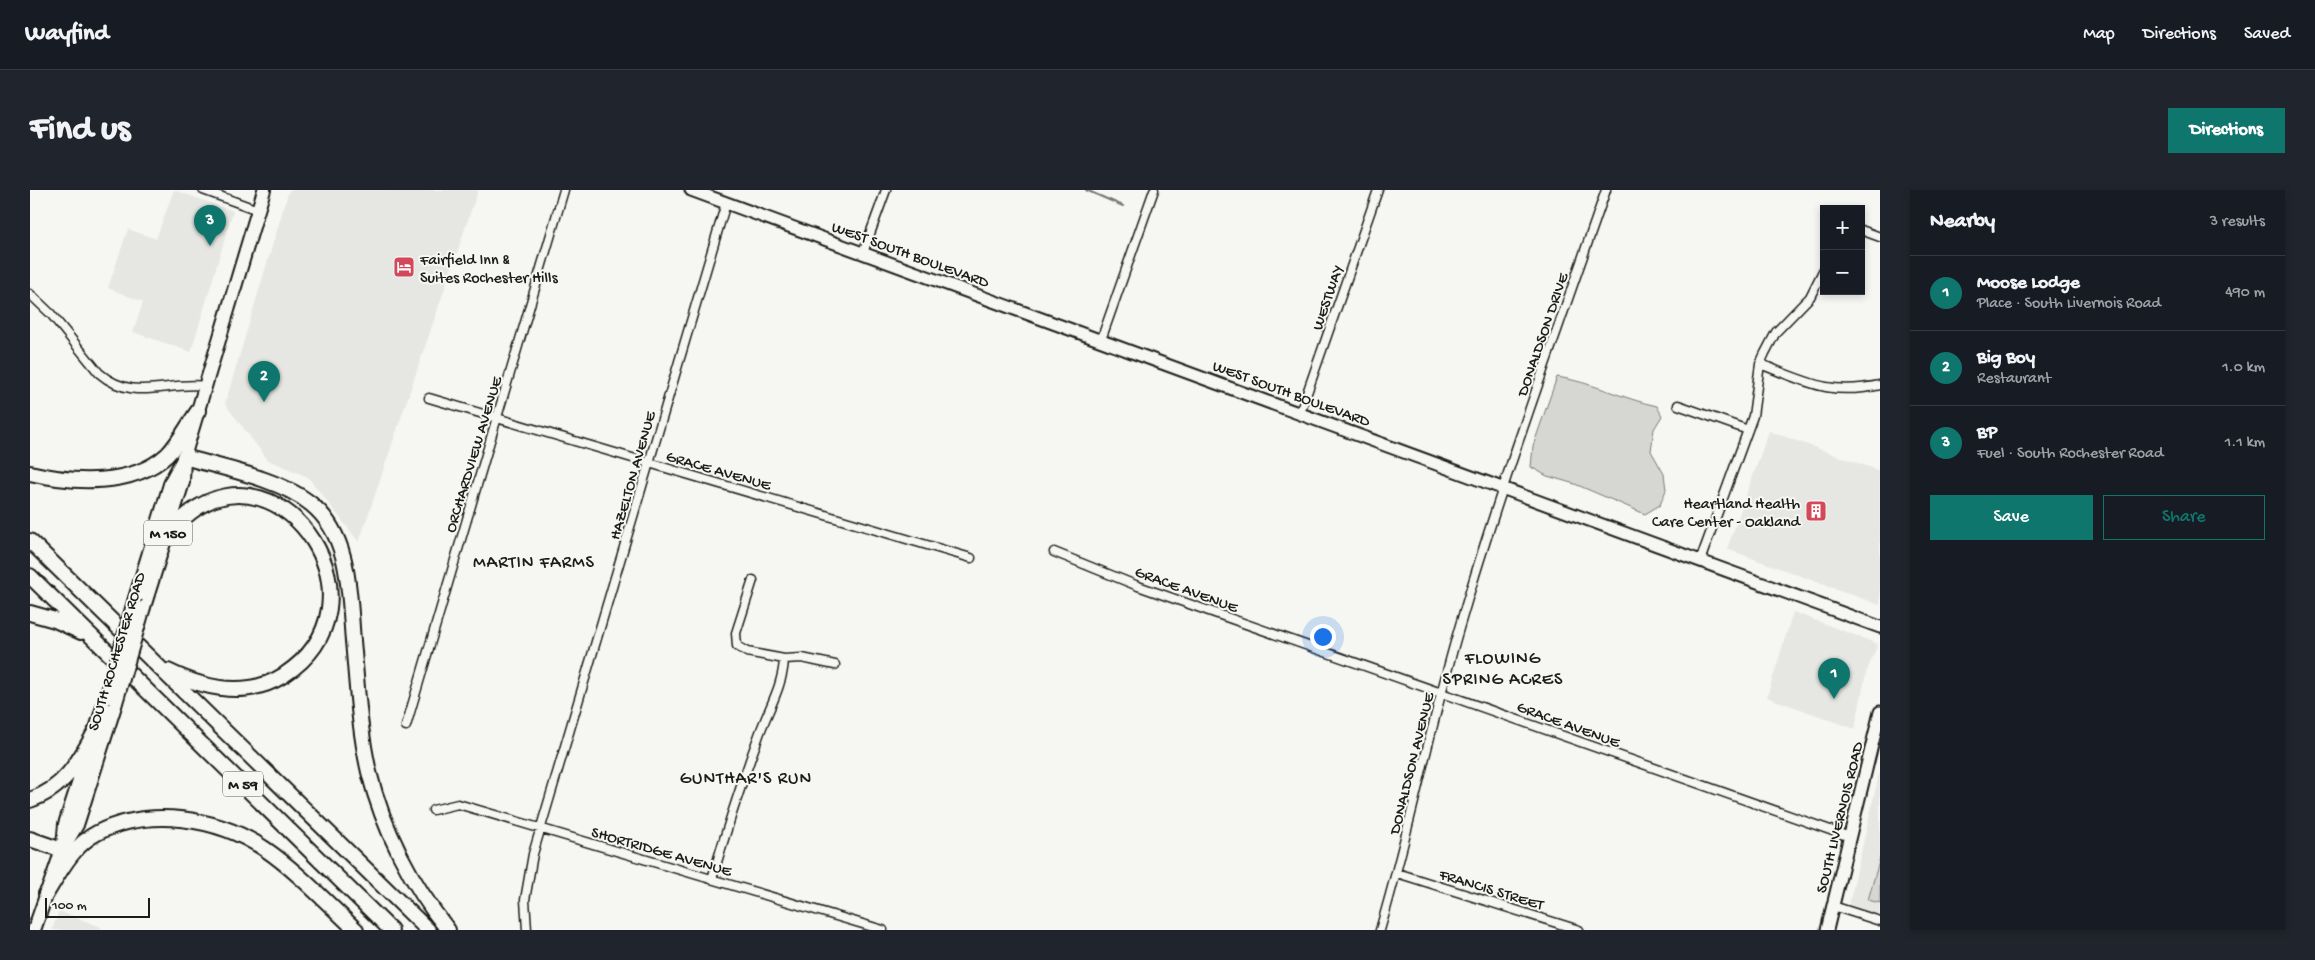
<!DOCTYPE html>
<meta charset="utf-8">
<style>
:root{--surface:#171b24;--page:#20242c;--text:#f1f3f6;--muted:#9ea1a6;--line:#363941;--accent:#0f766e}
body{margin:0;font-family:"Gochi Hand",sans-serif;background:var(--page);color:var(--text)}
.controls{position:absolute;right:15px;top:15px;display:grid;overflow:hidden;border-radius:0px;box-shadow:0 2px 8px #0003}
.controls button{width:45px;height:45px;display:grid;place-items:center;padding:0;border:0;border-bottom:1px solid var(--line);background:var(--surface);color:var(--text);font:25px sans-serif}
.scale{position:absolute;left:15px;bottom:12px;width:105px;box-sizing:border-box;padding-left:5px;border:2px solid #1c1c1c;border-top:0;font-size:14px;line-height:18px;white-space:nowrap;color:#1c1c1c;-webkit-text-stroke:4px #f6f6f2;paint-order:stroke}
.you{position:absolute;left:1292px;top:446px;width:18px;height:18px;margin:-12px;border:4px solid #fff;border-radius:50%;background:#1a73e8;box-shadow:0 0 0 8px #1a73e833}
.badge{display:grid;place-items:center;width:32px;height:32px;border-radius:50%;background:var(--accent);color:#fff;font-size:16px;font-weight:700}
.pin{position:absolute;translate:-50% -41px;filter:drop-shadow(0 1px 2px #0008)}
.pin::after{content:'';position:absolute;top:26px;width:18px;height:15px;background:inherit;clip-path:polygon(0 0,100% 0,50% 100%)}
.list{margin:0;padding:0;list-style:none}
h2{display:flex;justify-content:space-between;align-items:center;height:65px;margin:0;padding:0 20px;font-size:21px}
h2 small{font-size:16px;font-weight:400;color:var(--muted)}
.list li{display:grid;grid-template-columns:32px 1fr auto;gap:15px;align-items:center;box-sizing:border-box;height:75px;padding:0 20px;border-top:1px solid var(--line)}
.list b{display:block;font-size:19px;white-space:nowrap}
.list p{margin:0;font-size:16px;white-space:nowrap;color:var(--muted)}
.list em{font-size:16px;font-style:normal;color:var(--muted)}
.actions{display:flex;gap:10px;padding:15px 20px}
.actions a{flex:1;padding:11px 0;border:1px solid var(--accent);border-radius:0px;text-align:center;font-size:18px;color:var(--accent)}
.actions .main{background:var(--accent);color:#fff}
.map{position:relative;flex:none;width:1850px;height:740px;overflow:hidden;border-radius:0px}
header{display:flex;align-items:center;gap:30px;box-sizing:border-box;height:70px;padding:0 25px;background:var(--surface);border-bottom:1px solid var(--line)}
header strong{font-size:24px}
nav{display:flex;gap:28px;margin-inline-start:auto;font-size:18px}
.intro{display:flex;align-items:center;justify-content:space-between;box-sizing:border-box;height:120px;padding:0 30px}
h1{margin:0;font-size:35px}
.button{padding:12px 22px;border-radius:0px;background:var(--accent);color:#fff;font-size:18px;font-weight:700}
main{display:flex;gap:30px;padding:0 30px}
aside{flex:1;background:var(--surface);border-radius:0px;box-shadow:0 2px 8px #0003}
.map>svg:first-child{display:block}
</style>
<header>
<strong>Wayfind</strong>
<nav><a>Map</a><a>Directions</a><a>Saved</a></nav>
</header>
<div class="intro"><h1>Find us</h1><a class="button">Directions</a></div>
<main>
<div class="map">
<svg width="1850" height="740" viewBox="0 0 1850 740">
<rect width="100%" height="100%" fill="#f6f6f2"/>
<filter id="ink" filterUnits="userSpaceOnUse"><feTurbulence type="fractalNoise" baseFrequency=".02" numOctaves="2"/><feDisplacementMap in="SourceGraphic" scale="10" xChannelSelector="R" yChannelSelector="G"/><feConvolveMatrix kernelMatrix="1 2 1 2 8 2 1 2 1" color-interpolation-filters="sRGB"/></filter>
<g filter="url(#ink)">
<path fill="#e6e6e2" d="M144,0L203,21L161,162L103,142L113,112L78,98L98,39L126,49Z
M259,0H448L329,352L278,287L238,270L195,214Z
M1739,241L1850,281V415L1697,359Z
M1763,422L1848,454L1836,483L1825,539L1737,507Z
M1850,580V727L1819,715Z
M29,721L71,737L70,740H22Z"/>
<path fill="#d6d6d2" stroke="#797977" d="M1527,187C1562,192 1593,209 1627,216L1632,226L1624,239L1621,261L1634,284L1636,300L1630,315L1615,324L1545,294L1517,286L1501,277L1503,256Z
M1850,668V713L1838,710Z"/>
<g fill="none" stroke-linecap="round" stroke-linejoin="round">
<path stroke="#727271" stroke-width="2" d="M1056,0L1093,16"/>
<g stroke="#1c1c1c" stroke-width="11">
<path id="street" d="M173,0L228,20
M1831,40L1850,47
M833,63L856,0
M0,104L21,124L69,183C104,213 136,191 176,196
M1071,150L1124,0
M1730,174C1777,192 1799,206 1850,195
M399,208L941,368
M1648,215L1718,240
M1270,223L1348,0
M1024,362L1108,396L1820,647
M1670,371L1723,226L1730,174L1735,163L1746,142L1780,107L1794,79
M754,469L772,468L805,475
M376,536L534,0
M403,620L428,614L853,740
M1367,683L1549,740
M682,689C696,641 711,594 728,548C737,521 753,497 754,469L717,462L707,456L706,443L723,390
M1803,716L1850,731
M497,740L495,710L503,664L696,13
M1350,740C1380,639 1400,536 1430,435C1473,288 1526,145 1576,0"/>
</g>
<g stroke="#1c1c1c" stroke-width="15">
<path id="secondary" d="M661,0L1850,437
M1797,740L1850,522"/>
</g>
<g stroke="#1c1c1c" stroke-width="16">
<path id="primary" d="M105,408L141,291L153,269
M114,417L153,292L154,267L234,0
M33,656L35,634L76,508
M4,740L32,660L47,635L85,516"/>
</g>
<g stroke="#1c1c1c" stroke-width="18">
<path id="highway" d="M154,267C192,278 251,289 281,314C321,346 319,404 323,451C327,494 329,539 339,582C353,639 382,695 418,740
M0,283C42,293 102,297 137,265C149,253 158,235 168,221
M135,350C143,340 150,330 161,322C253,253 364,413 254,485C217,509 175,499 138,481
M0,351L398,740
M0,386L361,740
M0,423L25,430L51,442
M0,610C34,599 49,571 65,542
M0,649L32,660
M16,704C29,683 43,655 67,643C119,617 187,627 235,659C266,680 298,714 326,740"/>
</g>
<use href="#street" stroke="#f6f6f2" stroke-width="8"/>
<use href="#secondary" stroke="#f6f6f2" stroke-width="11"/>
<use href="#primary" stroke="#f6f6f2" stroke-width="12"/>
<use href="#highway" stroke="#f6f6f2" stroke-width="14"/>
<g stroke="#1c1c1c" stroke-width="16" stroke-linecap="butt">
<path id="primary-bridge" d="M76,508L105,408
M85,516L114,417"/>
</g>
<use href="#primary-bridge" stroke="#f6f6f2" stroke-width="12"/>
</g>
</g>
<defs>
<g id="hotel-square" transform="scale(1.125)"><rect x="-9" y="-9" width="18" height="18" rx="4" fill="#d1495b" stroke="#f6f6f2"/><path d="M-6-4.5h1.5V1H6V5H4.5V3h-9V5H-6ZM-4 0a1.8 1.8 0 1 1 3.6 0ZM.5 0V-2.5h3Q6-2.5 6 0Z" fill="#fff"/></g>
<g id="building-square" transform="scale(1.125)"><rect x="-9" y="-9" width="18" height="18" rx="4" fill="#d1495b" stroke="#f6f6f2"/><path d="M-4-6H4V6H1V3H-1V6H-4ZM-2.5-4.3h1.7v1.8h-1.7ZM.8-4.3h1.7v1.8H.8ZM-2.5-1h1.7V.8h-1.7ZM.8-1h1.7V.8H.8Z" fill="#fff"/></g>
</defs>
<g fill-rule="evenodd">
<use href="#hotel-square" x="374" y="77"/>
<use href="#building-square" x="1786" y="321"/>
</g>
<g text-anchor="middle" stroke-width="4" stroke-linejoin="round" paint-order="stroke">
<g fill="#f6f6f2" stroke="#5d5d5c" stroke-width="1">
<rect x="114" y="330.5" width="48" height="25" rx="4"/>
<rect x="193" y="581.5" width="40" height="25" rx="4"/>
</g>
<g font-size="15" font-weight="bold" fill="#1c1c1c">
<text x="138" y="348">M 150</text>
<text x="213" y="599">M 59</text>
</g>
<g font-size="16" fill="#1c1c1c" stroke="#f6f6f2">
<text transform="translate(881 63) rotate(20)" y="6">WEST SOUTH BOULEVARD</text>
<text transform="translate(1296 107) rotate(-71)" y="6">WESTWAY</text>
<text transform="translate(1511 144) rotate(-71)" y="6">DONALDSON DRIVE</text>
<text transform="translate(1262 202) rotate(20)" y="6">WEST SOUTH BOULEVARD</text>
<text transform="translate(442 264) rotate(-73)" y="6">ORCHARDVIEW AVENUE</text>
<text transform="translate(689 279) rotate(16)" y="6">GRACE AVENUE</text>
<text transform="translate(601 285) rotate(-74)" y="6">HAZELTON AVENUE</text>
<text transform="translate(1157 398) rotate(20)" y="6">GRACE AVENUE</text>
<text transform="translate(85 461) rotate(-73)" y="6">SOUTH ROCHESTER ROAD</text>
<text transform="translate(1539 533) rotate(20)" y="6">GRACE AVENUE</text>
<text transform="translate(1380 573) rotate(-76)" y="6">DONALDSON AVENUE</text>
<text transform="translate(1808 627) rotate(-76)" y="6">SOUTH LIVERNOIS ROAD</text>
<text transform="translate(632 660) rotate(16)" y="6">SHORTRIDGE AVENUE</text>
<text transform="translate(1462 698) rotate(17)" y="6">FRANCIS STREET</text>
</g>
<g font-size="16" fill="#1c1c1c" stroke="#f6f6f2" text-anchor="start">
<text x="390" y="74">Fairfield Inn &amp;<tspan x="390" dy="18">Suites Rochester Hills</tspan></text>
<text x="1770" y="318" text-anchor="end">Heartland Health<tspan x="1770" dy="18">Care Center - Oakland</tspan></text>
</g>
<g font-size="18" letter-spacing="1" fill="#1c1c1c" stroke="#f6f6f2">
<text x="504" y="377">MARTIN FARMS</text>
<text x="1473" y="473">FLOWING<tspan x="1473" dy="21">SPRING ACRES</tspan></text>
<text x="716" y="593">GUNTHAR'S RUN</text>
</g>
</g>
</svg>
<div class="controls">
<button>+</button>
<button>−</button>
</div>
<div class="scale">100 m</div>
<div class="you"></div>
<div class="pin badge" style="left:1804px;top:509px">1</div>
<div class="pin badge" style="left:234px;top:212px">2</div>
<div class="pin badge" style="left:180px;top:56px">3</div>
</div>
<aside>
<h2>Nearby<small>3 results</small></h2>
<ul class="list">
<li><span class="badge">1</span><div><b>Moose Lodge</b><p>Place · South Livernois Road</p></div><em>490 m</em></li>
<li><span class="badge">2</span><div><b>Big Boy</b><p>Restaurant</p></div><em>1.0 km</em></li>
<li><span class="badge">3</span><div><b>BP</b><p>Fuel · South Rochester Road</p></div><em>1.1 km</em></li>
</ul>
<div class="actions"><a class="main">Save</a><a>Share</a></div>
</aside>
</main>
